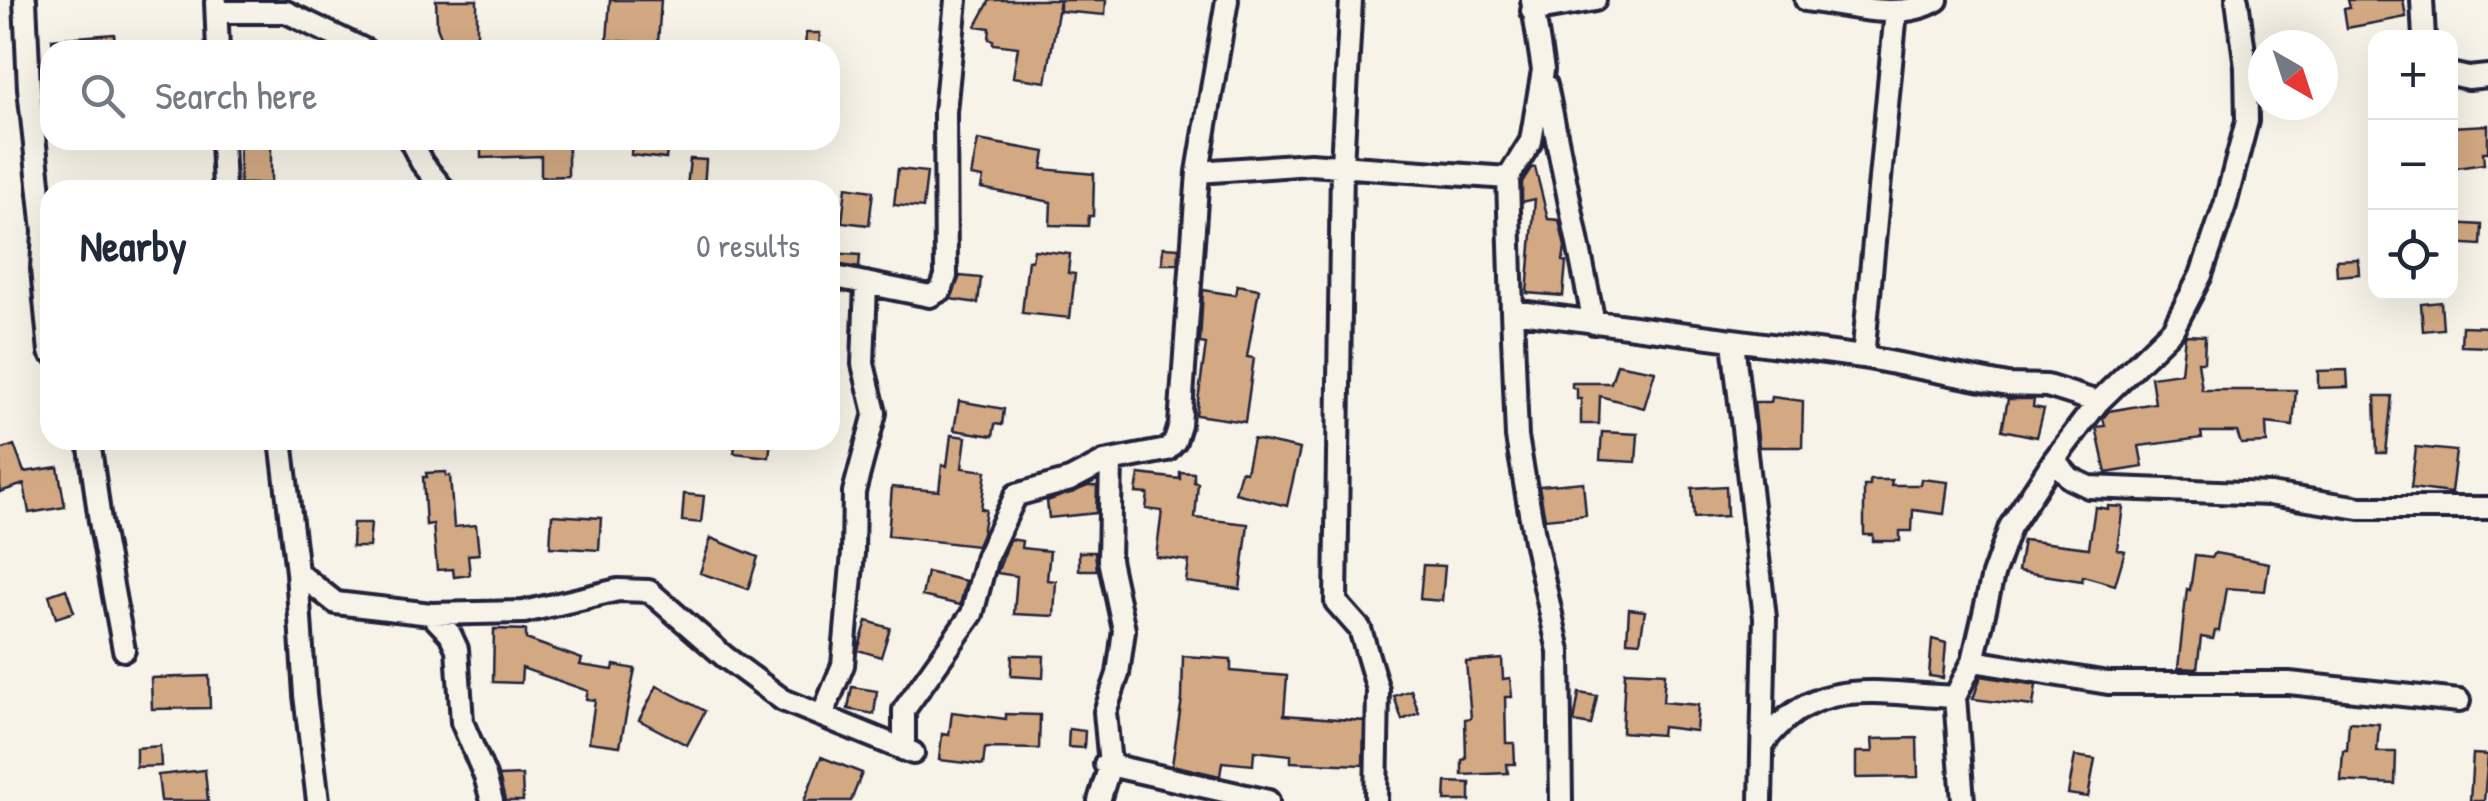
<!DOCTYPE html>
<meta charset="utf-8">
<style>
:root{--surface:#fff;--page:#f6f6f7;--text:#1f2937;--muted:#747a83;--line:#e0e1e3}
body{margin:0;font-family:"Patrick Hand",sans-serif;background:var(--page);color:var(--text)}
.controls{position:absolute;right:30px;top:30px;display:grid;overflow:hidden;border-radius:20px;box-shadow:0 10px 40px #0002}
.controls button{width:90px;height:90px;display:grid;place-items:center;padding:0;border:0;border-bottom:2px solid var(--line);background:var(--surface);color:var(--text);font:50px sans-serif}
.compass{position:absolute;left:2248px;top:30px;width:90px;height:90px;border-radius:50%;background:var(--surface);box-shadow:0 10px 40px #0002;rotate:141deg}
.list{margin:0;padding:0;list-style:none}
h2{display:flex;justify-content:space-between;align-items:center;height:130px;margin:0;padding:0 40px;font-size:42px}
h2 small{font-size:32px;font-weight:400;color:var(--muted)}
.icon{flex:none;width:55px;height:55px;fill:none;stroke:currentColor;stroke-width:2;stroke-linecap:round;stroke-linejoin:round}
.map{position:relative;flex:none;width:2488px;height:801px;overflow:hidden}
.search{position:absolute;background:var(--surface);box-shadow:0 10px 40px #0002;left:40px;top:40px;width:800px;height:110px;display:flex;align-items:center;gap:25px;box-sizing:border-box;padding:0 35px;border-radius:30px;color:var(--muted);font-size:38px}
.panel{position:absolute;background:var(--surface);box-shadow:0 10px 40px #0002;left:40px;top:180px;width:800px;height:270px;border-radius:30px}
.map>svg:first-child{display:block}
</style>
<div class="map">
<svg width="2488" height="801" viewBox="0 0 2488 801">
<rect width="100%" height="100%" fill="#f7f3e8"/>
<filter id="ink" filterUnits="userSpaceOnUse"><feTurbulence type="fractalNoise" baseFrequency=".01" numOctaves="2"/><feDisplacementMap in="SourceGraphic" scale="20" xChannelSelector="R" yChannelSelector="G"/><feConvolveMatrix kernelMatrix="1 2 1 2 8 2 1 2 1" color-interpolation-filters="sRGB"/></filter>
<g filter="url(#ink)">
<path fill="#d2a983" stroke="#22223b" stroke-width="2.5" d="M436,0H477V39L442,40L437,26Z
M610,0H661L658,44L607,40Z
M990,0H1106L1105,15L1060,11V0L1046,82L1013,77L1018,47L993,44V40L989,39L990,28L976,26Z
M2348,0H2403L2406,17L2347,28L2344,9L2350,8Z
M806,33H820L819,50H805Z
M114,34L116,50H53L52,39Z
M2488,125V152H2483L2484,164L2450,169V127Z
M239,140H271V183L240,184Z
M481,140H568V176L541,177V156L481,158Z
M632,140H668L666,159L631,155Z
M978,140L1045,152L1042,169L1094,174L1093,216H1089L1088,226L1050,225L1051,202L981,188L983,178L971,176Z
M690,159L706,160L704,188L687,187Z
M1535,167L1548,219L1559,220L1565,247L1563,261L1566,262L1563,296L1527,293L1535,199L1522,202V182L1531,168Z
M898,169L927,172L923,208L894,205Z
M846,187L873,191L869,225L842,222Z
M2450,223L2482,225L2481,245L2450,243Z
M1163,247L1179,248L1178,264H1162Z
M1034,250L1070,254L1068,273L1075,274L1070,318L1022,313L1028,260L1032,261Z
M830,253L860,255L859,268L830,263Z
M2358,259L2359,274L2337,276L2336,260Z
M960,276L981,278L978,303L950,299Z
M1237,285L1259,289L1247,357L1254,358L1245,422L1196,415L1206,344L1200,343L1203,290L1235,295Z
M2441,302L2443,329L2423,331L2421,304Z
M2462,326L2488,327V347L2461,346Z
M2185,335L2205,336L2204,362H2198L2202,390H2296L2293,426L2266,423L2267,443L2241,444L2237,432H2201L2202,438L2139,446L2143,467L2106,473L2096,427L2105,426L2103,418L2109,411L2155,403L2151,377L2181,373Z
M1617,364L1655,371L1644,408L1600,396L1599,424H1581V399H1577V389L1572,387V383H1611Z
M2347,370L2348,387L2318,388V371Z
M2375,396H2392L2386,453H2377Z
M1772,397L1803,401L1802,447H1759L1754,402H1771Z
M2008,399H2034L2033,407L2044,409L2037,437L2002,430Z
M959,401L1004,409L1002,425L995,424L993,436L954,430Z
M1602,432L1638,434L1636,462L1600,460Z
M951,435L966,437L962,468L986,471L981,509L986,510L982,534L977,546L888,536L892,487L939,491L942,465L947,466Z
M1253,439L1300,449L1287,506L1235,493L1241,471L1246,472Z
M736,440H771L769,457L734,453Z
M14,445L24,472L58,467L65,507L29,513L24,484L0,492V450Z
M2416,447L2456,451L2451,493L2411,488Z
M446,472V476H450L454,527L476,525L479,554L468,555L470,575L454,577L453,569L437,570L433,524L426,525L423,477H427L426,473Z
M1180,472L1194,473V482L1198,483L1195,518L1248,524L1240,589L1186,582L1189,561L1156,557L1162,511L1146,509L1148,494L1136,493L1139,474L1180,479Z
M1921,479L1948,482L1944,514L1913,510L1912,531H1900V541H1873V535H1864V486H1870V480H1892L1891,485H1920Z
M1583,482L1586,515L1545,519L1539,486Z
M1088,486H1097L1096,513L1049,518L1047,501Z
M1726,486L1727,516L1694,518L1692,488Z
M684,494L704,496L701,523L682,521Z
M2108,506L2123,507L2117,549L2125,551L2115,585L2083,576L2082,581L2018,571L2023,540L2089,548L2095,507L2108,509Z
M552,515L601,518L599,550L550,547Z
M353,523H371L369,547H352Z
M711,538L758,557L748,589L700,573Z
M1010,539L1022,541L1021,548L1050,551L1047,580L1056,581L1054,616L1014,614L1017,576L997,573Z
M1079,552H1095L1097,570H1079Z
M2215,553L2269,563L2265,591L2226,588L2219,631H2215L2213,639L2201,637L2197,669L2178,668L2187,589L2190,590L2195,556L2212,558Z
M1423,565L1445,566L1442,601L1420,599Z
M927,572L966,581L960,605L922,596Z
M66,589L74,612L56,618L49,595Z
M1629,609L1645,611L1640,642L1627,641Z
M867,621L890,628L881,657L858,650Z
M494,629L526,630V639L582,659L580,665L613,670L614,665L635,669L620,746L589,742L595,700L586,699L588,691L522,668L521,683L493,682Z
M1932,639L1946,643L1943,678L1929,676Z
M1012,655L1044,656L1043,678L1011,676Z
M1183,656L1231,659V671L1287,676L1284,715L1364,721L1363,765L1291,762V755L1254,751L1253,765L1222,762L1220,776L1172,765L1182,699Z
M1502,659L1503,679L1510,678L1512,697H1505L1506,743H1514L1515,764H1507L1508,773L1462,775V760L1466,759L1465,719L1471,718L1466,662Z
M1625,671L1665,673L1663,702L1698,705L1696,731L1662,727L1661,735L1622,732Z
M209,676L210,708L152,709L151,678Z
M1981,676L2036,685L2033,706L1973,699Z
M657,686L705,711L687,745L639,720Z
M852,687L877,691L874,714L848,709Z
M1411,690L1419,713L1402,720L1394,696Z
M1579,693L1597,696L1591,725L1574,722Z
M952,712L1006,719V714L1040,715L1039,749L985,748L983,765L939,760L942,734L949,735Z
M2349,722L2379,724L2377,752H2396L2395,784L2341,781L2343,750H2347Z
M1069,729L1085,731L1084,748L1068,747Z
M1917,738L1918,777L1856,778V752H1873L1872,739Z
M160,746L161,766L136,767V748Z
M2473,754L2488,755L2484,801H2470Z
M2075,756L2095,759L2088,797L2068,794Z
M821,757L862,773L851,801H804Z
M205,770L208,801H161L158,775Z
M522,775L523,801H505L499,776Z
M1446,782L1470,783V801H1445Z"/>
<g fill="none" stroke-linecap="round" stroke-linejoin="round">
<g stroke="#22223b" stroke-width="28">
<path id="minor" d="M25,0L29,88L44,231
M1351,0L1342,165L1336,602L1360,629L1378,690L1376,801
M1532,0L1543,70L1531,141L1508,178L1512,311L1517,437L1535,541L1559,651L1561,801
M1806,0C1847,5 1901,22 1937,0
M2422,0L2424,38
M216,2L218,50
M1532,11L1595,0
M217,12H286L365,50
M2450,74L2468,78L2488,76
M1546,85L1594,323
M222,140L224,190
M410,140L422,163L444,190
M1198,172L1310,164L1508,178
M50,230L44,231L42,269L50,352
M830,276L930,296L941,290L946,276L945,112L956,0
M1512,311L1863,357L2008,385L2047,386L2098,402
M1733,342L1765,618L1761,801
M1863,357L1896,11
M89,440L100,521L124,650
M281,440L297,572L336,603L431,614L450,634L457,649L462,722L485,776L492,801
M2054,460L2070,478L2089,487L2269,494L2360,508H2488
M297,572L305,695L318,801
M431,614L524,612L618,590L649,591L725,657L783,700L913,753
M1973,661L2108,683H2289L2459,701
M822,716L843,665L853,553L854,492L875,413L863,364L866,283
M1763,744C1814,674 1878,694 1955,697
M904,750V710L972,614L987,556L1016,495L1070,480L1104,462L1167,450L1175,441L1180,425L1198,172L1227,0
M1105,764L1268,801
M1099,801L1110,765L1105,712L1118,674L1124,630L1109,560L1111,461
M1963,801L1955,697L1973,661L1993,575L2010,527L2054,460L2098,402L2173,329L2201,275L2225,205L2247,121L2246,67L2237,0"/>
</g>
<use href="#minor" stroke="#f7f3e8" stroke-width="20"/>
</g>
</g>
</svg>
<div class="controls">
<button>+</button>
<button>−</button>
<button><svg class="icon" aria-label="locate" viewBox="0 0 24 24"><circle cx="12" cy="12" r="6"/><path d="M12 2v4M12 18v4M2 12h4M18 12h4"/></svg></button>
</div>
<svg class="compass" viewBox="-18 -18 36 36"><path d="M0-13l5 13h-10z" fill="#e53935"/><path d="M0 13l5-13h-10z" fill="#747a83"/></svg>
<div class="search"><svg class="icon" aria-label="search" viewBox="0 0 24 24"><circle cx="10" cy="10" r="6"/><path d="M15 15l6 6"/></svg>Search here</div>
<section class="panel">
<h2>Nearby<small>0 results</small></h2>
<ul class="list">
</ul>
</section>
</div>
